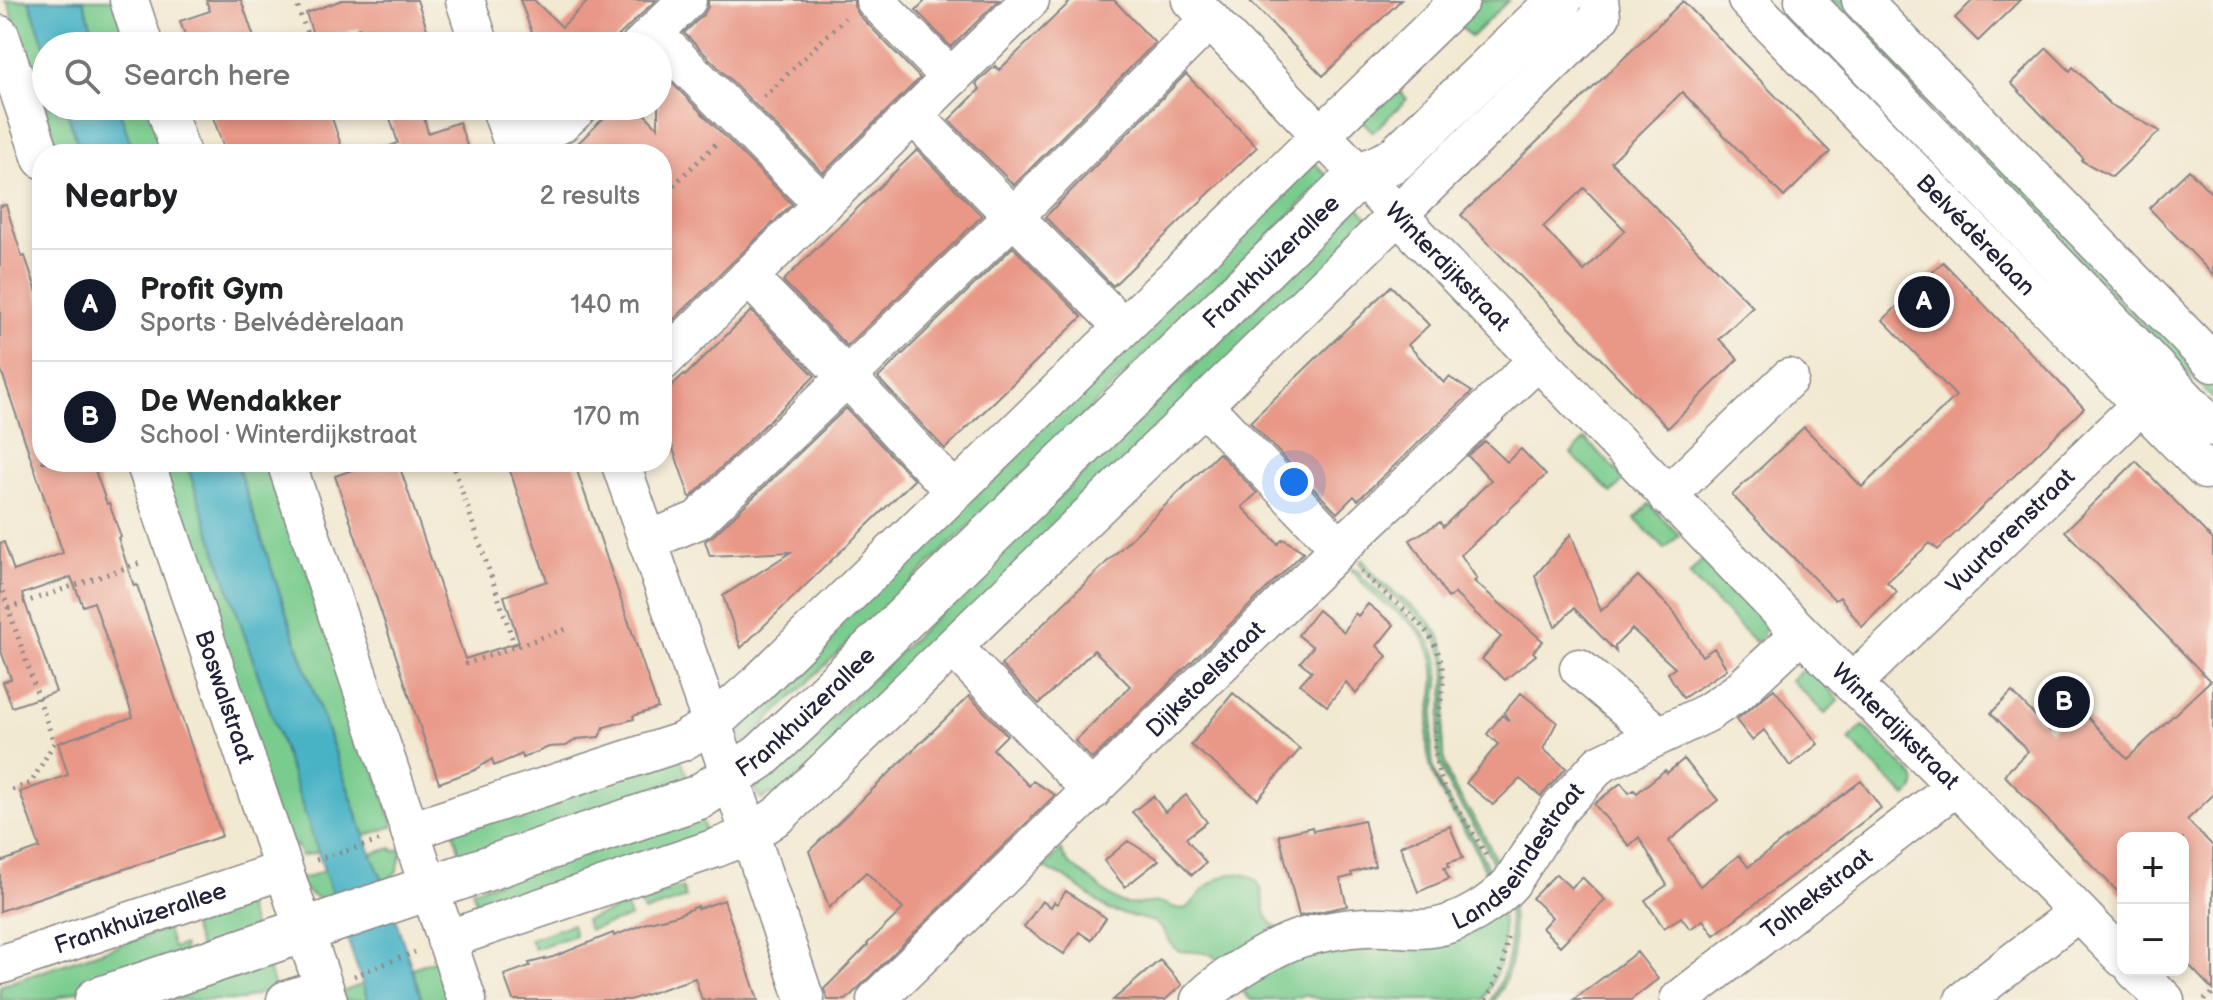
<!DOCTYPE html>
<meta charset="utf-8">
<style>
:root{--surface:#fff;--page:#f2f2f2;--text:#202124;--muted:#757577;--line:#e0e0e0;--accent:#111827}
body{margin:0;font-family:"Balsamiq Sans",sans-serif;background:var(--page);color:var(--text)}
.controls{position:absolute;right:24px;bottom:24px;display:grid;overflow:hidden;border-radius:16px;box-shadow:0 4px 12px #0003}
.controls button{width:72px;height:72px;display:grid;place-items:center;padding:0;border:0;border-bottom:2px solid var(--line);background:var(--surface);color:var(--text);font:40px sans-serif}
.you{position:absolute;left:1294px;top:482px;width:28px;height:28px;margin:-20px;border:6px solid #fff;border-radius:50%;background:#1a73e8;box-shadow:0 0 0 12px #1a73e833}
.badge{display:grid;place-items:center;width:52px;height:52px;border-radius:50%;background:var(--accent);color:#fff;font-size:26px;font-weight:700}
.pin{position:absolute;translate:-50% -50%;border:4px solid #fff;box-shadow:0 2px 8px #0006}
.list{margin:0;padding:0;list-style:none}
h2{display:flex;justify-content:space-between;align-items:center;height:104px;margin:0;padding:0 32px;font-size:34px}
h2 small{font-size:26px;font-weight:400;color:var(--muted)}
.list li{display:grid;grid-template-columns:52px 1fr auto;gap:24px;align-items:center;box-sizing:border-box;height:112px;padding:0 32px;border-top:2px solid var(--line)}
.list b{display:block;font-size:30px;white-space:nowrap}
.list p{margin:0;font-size:26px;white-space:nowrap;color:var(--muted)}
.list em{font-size:26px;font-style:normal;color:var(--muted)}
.icon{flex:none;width:44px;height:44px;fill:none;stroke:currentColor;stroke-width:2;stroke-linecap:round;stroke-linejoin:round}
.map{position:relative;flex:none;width:2213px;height:1000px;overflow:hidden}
.search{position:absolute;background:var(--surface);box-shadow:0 4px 12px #0003;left:32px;top:32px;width:640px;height:88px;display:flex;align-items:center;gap:20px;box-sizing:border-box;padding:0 28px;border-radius:44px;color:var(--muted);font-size:30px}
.panel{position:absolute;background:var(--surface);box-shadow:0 4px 12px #0003;left:32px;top:144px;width:640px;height:328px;border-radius:32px}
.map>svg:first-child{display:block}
</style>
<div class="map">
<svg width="2213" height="1000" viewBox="0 0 2213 1000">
<rect width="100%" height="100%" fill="#f7f3e8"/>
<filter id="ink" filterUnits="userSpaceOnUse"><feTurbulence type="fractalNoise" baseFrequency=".0125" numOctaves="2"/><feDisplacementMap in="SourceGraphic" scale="16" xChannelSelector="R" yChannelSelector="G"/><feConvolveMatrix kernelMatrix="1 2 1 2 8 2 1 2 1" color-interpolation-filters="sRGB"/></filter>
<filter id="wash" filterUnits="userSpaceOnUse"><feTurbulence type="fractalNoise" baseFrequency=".006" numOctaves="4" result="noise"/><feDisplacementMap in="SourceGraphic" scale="32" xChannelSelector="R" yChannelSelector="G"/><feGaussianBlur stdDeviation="1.8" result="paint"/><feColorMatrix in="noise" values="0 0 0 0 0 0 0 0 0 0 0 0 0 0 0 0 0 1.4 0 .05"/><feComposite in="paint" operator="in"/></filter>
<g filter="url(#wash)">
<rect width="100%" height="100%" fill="#f2e9d2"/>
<path fill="#79cc8e" stroke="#4e7764" stroke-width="2" d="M4,0H29L46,50V106H65L81,154H59L8,3Z
M83,0H113L129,46H98Z
M1472,0H1509L1471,37L1458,24Z
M1825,0H1846L2213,377V399Z
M1402,68L1411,77L1405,82L1402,79L1395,86L1407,99L1373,132L1355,114Z
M118,106H149L165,154H134Z
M1310,158L1327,176L1297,208L745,743L738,735L745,726L735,716Z
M1358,207L1375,225L780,803L770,793L762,800L753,789L778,770Z
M1585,439L1625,479L1612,493L1571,454Z
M158,462H186L319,852L301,856L297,845L286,849Z
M236,462H270L394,826L365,836L293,633Z
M1649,504L1679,535L1665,549L1635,519Z
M1362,559C1369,568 1377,578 1386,586C1406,603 1427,613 1440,637C1463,682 1436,714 1444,758C1448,786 1467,805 1480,828C1489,843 1495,858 1502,873L1498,876C1492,861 1486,846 1478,832C1464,809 1446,789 1440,762C1430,723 1457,685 1440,647C1421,607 1381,597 1360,563Z
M1702,560H1704L1763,621C1768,631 1763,636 1756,643L1689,575Z
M1351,569L1357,570C1379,600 1417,614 1434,649C1445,675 1436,696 1433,722C1431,736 1431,751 1433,765C1437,791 1459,813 1472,835C1481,851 1488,868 1495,886L1490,885C1485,870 1479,855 1471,841C1453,812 1433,789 1428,754C1422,713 1448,681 1425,641C1415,622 1396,613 1380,600C1369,591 1360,581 1351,569Z
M1805,671L1814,674L1839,700L1825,714L1791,680L1798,673Z
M1863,726L1914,777C1918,786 1913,791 1906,797L1849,740Z
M679,753L688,777L635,802L462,860L453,830Z
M701,818L709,841L482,919L472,890Z
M392,848L393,851L403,848V850L396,873L384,883L371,854Z
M1061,850C1063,855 1064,858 1067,861C1073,869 1083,873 1091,880C1103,889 1111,900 1126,904C1138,906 1150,901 1163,903C1170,905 1178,911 1186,908C1192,905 1195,899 1199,895C1208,884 1226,871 1242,874C1277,881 1250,914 1280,929L1188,1000H1181L1223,963L1208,953L1179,951L1173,947L1163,930L1154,922L1109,910L1065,877L1043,868Z
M325,870L335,900C318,903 305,892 296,879L309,877Z
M682,887L686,898L644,912L640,902Z
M242,895L255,931L200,949L190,921Z
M1507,904H1511C1516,941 1515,967 1495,1000H1491C1510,966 1513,942 1507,904Z
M626,906L630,917L589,930L585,920Z
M1502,913C1506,948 1501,969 1483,1000H1323L1304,995L1289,1000H1251L1240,989L1279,959Z
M572,924L575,935L534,949L530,939Z
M167,929L173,948L183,945L186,954L51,1000H0V986Z
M440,959L454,1000H422L412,968Z
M265,960L275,988L241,1000H148Z
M363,984L368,1000H339L337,994Z"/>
<path fill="#48b3c6" stroke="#356a80" stroke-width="2" d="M29,0H83L98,46H46V50Z
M65,106H118L134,154H81Z
M186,462H236L293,633L371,854L384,883L422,1000H368Z"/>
<g id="blocks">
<path fill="#e99786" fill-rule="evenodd" d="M206,0H241L257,46H189L180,21L210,11Z
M342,0H417L433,46H365L359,28L316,44L306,13Z
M520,0H534L562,27L589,0H656L608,46H537Z
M708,0H854V6L859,15L920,78L823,173L684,33L703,15L708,7Z
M926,0H999L951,47L916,10Z
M1072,0H1114L1155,43L1014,185L949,120L980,89L976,84L995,66L999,70Z
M1249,0H1401L1323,76Z
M1973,0H2020L1978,41L1955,18Z
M1683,1L1830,152L1784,197L1682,92L1611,162L1753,307L1719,339L1738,359L1668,428L1461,215ZM1584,188L1625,230L1584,271L1543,227Z
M2047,48L2070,71L2073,67L2111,105L2160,131L2112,177L2082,161L2083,158L2011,83Z
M658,69L792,204L662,331V154H567L616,106H637L658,128Z
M1186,74L1257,147L1113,286L1045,217Z
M209,106H328L344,154H226Z
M386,106H421L428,133L459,122L470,154H379V150L398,143Z
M917,150L982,216L847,346L783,281Z
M2189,170L2213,195V275L2149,208Z
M6,205L22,257L25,256L42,307V462H92L107,504L109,503L121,537L118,538L134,586L137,585L222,836L0,911V862L40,848L20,792L68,775L58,743L133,717L94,602L83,606L71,577L22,594L56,692L12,707L3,682L11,679L0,648V543L4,542L14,571L63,553L0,367V206Z
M1013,247L1082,317L945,449L878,378Z
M1943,262L2084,408L1938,550L1930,543L1887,582L1897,592L1862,627L1840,597L1835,600L1732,495L1804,427L1862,487L1956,396L1883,320Z
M1391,286L1429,325L1408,345L1444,383L1449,377L1472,392L1358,500L1354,496L1337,513L1250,422Z
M751,311L815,376L690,498L662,416V395L684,374L685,376Z
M846,408L914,480L741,648L723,596L791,552L710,556L705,541L713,536Z
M1485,441L1507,462L1521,449L1546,475L1461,555L1477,579L1474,581L1543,641L1533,652L1536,655L1505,680L1482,659L1501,637L1455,594L1456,593L1448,598L1410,540L1440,522L1443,527L1491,480L1468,456Z
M1219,453L1257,493L1242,507L1278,544L1283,539L1304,552L1092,759L1075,741L1130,686L1094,650L1039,704L1001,665Z
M2136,461L2213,540V795L2187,820L2213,846V990L2183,959V838H2123V897L2004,775L2028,751L1991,713L2012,692L2050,731L2076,705L2127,759L2210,681L2065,531Z
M375,462H398L465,659L519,642L504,596L547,581L507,462H574L658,708L633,716L634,719L604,727L599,737L577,739L566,746L549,747L523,758L522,754L494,766L492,759L475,770L439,783L335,476Z
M1571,534L1601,611L1638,576L1674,612L1702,656L1714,648L1727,669L1683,698L1668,673L1675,668L1632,629L1615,646L1616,652L1574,608L1555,627L1535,576Z
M1368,604L1394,625L1377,646L1387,656L1356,694L1346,682L1327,706L1300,684L1312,671L1300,662L1313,647L1298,635L1318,610L1344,632L1355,613L1358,616Z
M1774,689L1818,744L1790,766L1764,730L1752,740L1736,720Z
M1233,693L1300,749L1258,799L1191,745Z
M1521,693L1557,722L1543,749L1566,768L1541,796L1520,779L1493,805L1466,783L1498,744L1487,734L1502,715L1509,721L1504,713Z
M969,696L1007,735L993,749L1029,786L1033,781L1055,795L846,1000H828L824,989L868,945L867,944L903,909L866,872L829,908L809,851Z
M1684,759L1718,800L1669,841L1700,886L1739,855L1748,867L1861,781L1881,808L1714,935L1703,920L1690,929L1681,917L1664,928L1645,900L1667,885L1639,837L1629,846L1594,804L1621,783L1629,793L1634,790L1637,793L1665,770L1667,773Z
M1186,795L1207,822L1186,838L1206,863L1192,875L1132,812L1153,796L1165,812Z
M1364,820L1375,866L1351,873L1352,876L1340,879L1347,906L1299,916L1279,835L1312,827L1313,831Z
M1450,826L1463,858L1448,863L1449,867L1444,868L1449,879L1418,892L1400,846Z
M1128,841L1159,860L1125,887L1104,861Z
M1556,874L1571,888L1582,877L1605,900L1560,946L1542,928L1552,917L1532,898Z
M1066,891L1106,918L1091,940L1079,932L1064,954L1024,927L1042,901L1051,907L1054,902L1057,904Z
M724,900L758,1000H702L695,978L630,1000H513L504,975L530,966L529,963L553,957L613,933L614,936L649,922L677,915L698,906V909Z
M1637,952L1658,979L1631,1000H1573Z
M1160,960L1182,985L1165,1000H1113Z"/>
</g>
</g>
<g filter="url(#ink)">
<use href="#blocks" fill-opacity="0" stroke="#8a8686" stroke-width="2"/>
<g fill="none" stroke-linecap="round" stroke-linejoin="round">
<g stroke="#8a8686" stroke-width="41">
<g id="minor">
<path d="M129,0L144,46"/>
<path d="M465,0L480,46"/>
<path d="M875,0L951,78"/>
<path id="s1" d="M1191,0L1801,633L1956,786L2123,958"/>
<path id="s2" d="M1747,0L2205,470"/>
<path d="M1804,0L2213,427"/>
<path d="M1861,0L2213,363"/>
<path d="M653,33L823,204"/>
<path d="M0,35L42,159"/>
<path d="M640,46L687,0"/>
<path d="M165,106L181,154"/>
<path d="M500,106L517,154"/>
<path d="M913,115L1123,327"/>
<path d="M514,145L562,123L580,106"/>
<path d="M748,277L846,376L954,491"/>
<path d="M662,362L1030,0"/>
<path d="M1203,405L1340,548"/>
<path id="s3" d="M145,462L328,1000"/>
<path d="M286,462L467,1000"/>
<path d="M620,462L731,778L805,1000"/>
<path d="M1667,496L1789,378"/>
<path d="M647,541L698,520L1014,216L1210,19"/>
<path d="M953,647L1092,791"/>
<path d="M1579,668L1658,735"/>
<path id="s4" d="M1852,684L2158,388"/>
<path d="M410,831L681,742L712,724L758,683L1460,0"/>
<path d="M446,940L716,848L749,835L780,814L1203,405L1601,16L1599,0"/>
<path id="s5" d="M0,965L283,870"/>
<path d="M2135,970L2165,1000"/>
<path d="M286,1000L324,988"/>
<path id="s6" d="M876,1000L1340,548L1537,361"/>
<path id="s7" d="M1200,1000C1221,978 1275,945 1304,937C1323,932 1345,928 1365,927C1387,925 1410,931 1432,928C1460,924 1493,904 1511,883L1558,810L1600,764L1707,713L1738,692L1801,633"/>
<path id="s8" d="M1679,1000L1956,786"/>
<path d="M1964,1000L2077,913"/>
</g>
</g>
<g stroke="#8a8686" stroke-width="47">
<g id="major">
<path id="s9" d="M97,1000L699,797L760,757L803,717L1359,176L1394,160L1560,0"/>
</g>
</g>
<path stroke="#8a8686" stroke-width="5" stroke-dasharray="2 6" stroke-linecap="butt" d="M295,0L310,41
M764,97L845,18
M345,148L347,154
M662,196L717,143
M452,462L515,646
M1361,571C1397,610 1451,630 1442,693C1438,720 1430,745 1439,773C1448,803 1474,829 1487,858
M0,584L54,743L31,783L9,791
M8,608L143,562
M465,664L567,629
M316,860L379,841
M354,976L415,952
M1487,1000L1503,966L1508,933
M2204,1000L2213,993"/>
<use href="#minor" stroke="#fff" stroke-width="38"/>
<use href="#major" stroke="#fff" stroke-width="44"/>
</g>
</g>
<g text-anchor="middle" stroke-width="6" stroke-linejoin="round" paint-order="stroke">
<g font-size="24" fill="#22223b" stroke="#f7f3e8">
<text dy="8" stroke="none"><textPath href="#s2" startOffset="328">Belvédèrelaan</textPath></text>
<text dy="8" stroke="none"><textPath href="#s9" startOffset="1420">Frankhuizerallee</textPath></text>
<text dy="8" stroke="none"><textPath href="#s1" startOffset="370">Winterdijkstraat</textPath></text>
<text dy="8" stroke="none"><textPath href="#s4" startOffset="220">Vuurtorenstraat</textPath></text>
<text dy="8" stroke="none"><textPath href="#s6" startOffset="460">Dijkstoelstraat</textPath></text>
<text dy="8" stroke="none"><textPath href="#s3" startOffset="248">Boswalstraat</textPath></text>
<text dy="8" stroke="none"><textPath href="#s9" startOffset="772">Frankhuizerallee</textPath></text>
<text dy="8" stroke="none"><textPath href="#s1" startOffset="1012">Winterdijkstraat</textPath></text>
<text dy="8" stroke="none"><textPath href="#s7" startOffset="368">Landseindestraat</textPath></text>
<text dy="8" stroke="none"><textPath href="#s8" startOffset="174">Tolhekstraat</textPath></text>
<text dy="8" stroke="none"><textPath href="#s5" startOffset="148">Frankhuizerallee</textPath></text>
</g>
</g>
</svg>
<div class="controls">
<button>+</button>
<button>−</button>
</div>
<div class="you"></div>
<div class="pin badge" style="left:1924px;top:302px">A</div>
<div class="pin badge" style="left:2064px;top:702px">B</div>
<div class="search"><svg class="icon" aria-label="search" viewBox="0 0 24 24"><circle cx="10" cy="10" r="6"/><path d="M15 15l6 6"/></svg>Search here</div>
<section class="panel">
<h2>Nearby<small>2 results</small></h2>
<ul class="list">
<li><span class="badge">A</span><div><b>Profit Gym</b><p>Sports · Belvédèrelaan</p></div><em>140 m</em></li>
<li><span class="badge">B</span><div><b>De Wendakker</b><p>School · Winterdijkstraat</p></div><em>170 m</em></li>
</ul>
</section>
</div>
